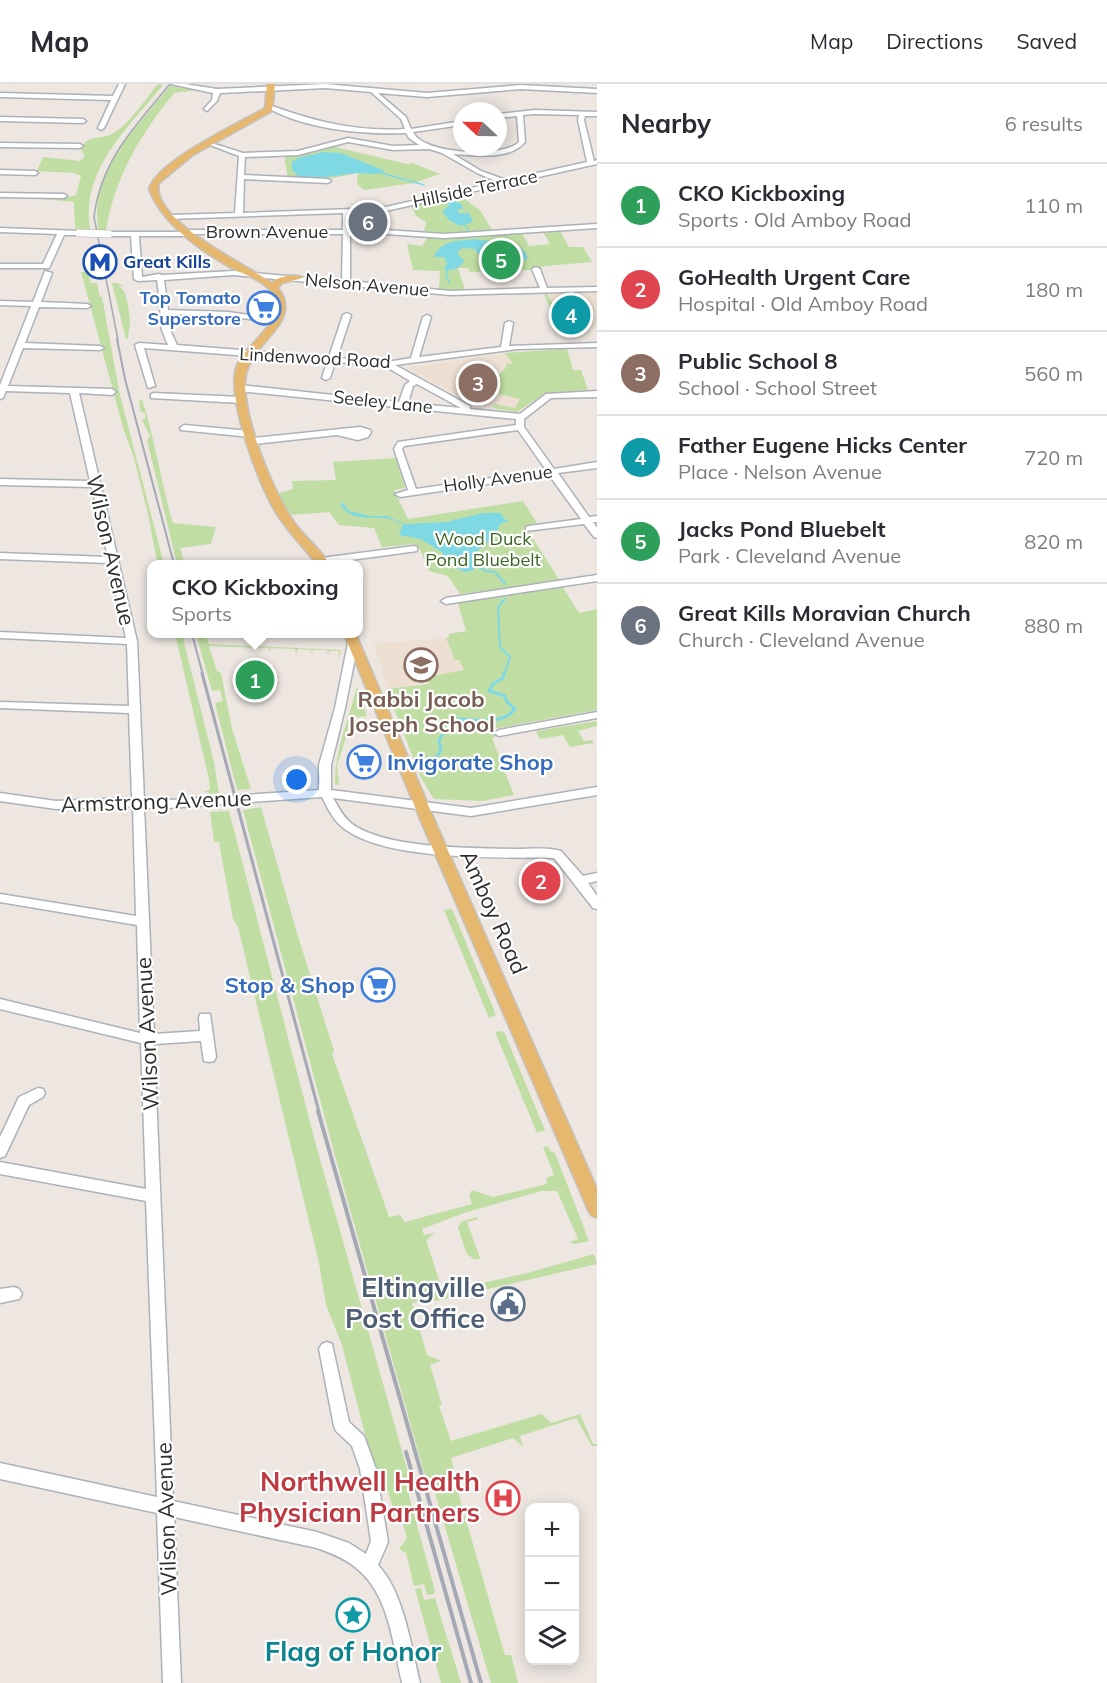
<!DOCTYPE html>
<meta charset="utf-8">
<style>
:root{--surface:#fff;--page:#f7f7f7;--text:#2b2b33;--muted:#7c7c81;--line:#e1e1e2;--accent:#0b8043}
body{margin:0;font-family:Mulish,sans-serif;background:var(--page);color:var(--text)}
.controls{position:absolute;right:18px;bottom:18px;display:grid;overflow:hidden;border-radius:12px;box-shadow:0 3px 15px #0003}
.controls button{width:54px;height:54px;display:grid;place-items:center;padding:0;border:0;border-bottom:2px solid var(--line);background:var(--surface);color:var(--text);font:30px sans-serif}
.compass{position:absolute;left:453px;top:18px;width:54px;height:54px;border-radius:50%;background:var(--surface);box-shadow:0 3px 15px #0003;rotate:292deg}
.you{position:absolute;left:297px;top:696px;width:21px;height:21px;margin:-15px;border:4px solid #fff;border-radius:50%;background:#1a73e8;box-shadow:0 0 0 9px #1a73e833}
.badge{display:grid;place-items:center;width:39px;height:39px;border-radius:50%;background:var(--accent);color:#fff;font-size:20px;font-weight:700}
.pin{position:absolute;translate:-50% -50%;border:3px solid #fff;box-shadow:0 2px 6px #0006}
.popup{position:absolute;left:147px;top:476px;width:216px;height:78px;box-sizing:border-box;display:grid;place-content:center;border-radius:12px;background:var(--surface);filter:drop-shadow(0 2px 4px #0005);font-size:20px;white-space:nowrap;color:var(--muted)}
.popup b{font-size:22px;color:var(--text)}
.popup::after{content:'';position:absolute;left:50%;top:100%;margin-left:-12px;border:12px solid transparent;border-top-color:var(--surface)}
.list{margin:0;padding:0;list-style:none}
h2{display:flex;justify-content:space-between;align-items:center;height:78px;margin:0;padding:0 24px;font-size:26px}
h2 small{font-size:20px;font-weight:400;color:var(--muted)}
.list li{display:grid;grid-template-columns:39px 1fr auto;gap:18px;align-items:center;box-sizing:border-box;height:84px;padding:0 24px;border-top:2px solid var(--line)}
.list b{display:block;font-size:22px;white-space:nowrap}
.list p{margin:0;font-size:20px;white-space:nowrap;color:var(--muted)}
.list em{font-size:20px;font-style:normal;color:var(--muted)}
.icon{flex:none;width:33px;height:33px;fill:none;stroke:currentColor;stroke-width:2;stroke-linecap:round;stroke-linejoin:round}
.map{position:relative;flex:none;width:597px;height:1599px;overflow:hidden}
header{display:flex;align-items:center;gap:36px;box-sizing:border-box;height:84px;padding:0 30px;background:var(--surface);border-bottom:2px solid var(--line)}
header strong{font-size:28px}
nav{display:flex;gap:33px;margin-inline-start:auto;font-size:21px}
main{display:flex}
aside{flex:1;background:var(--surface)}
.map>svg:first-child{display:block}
</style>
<header>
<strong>Map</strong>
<nav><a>Map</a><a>Directions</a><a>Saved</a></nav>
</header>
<main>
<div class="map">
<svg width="597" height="1599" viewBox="0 0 597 1599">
<rect width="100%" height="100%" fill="#ede6e1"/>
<path fill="#ede0d3" d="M544,209H597V243L553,241L554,235Z
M505,269L535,314L517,328L473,320L406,284Z
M446,554L455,575L459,576L467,593L386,605L382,588L383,587L373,560Z"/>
<path fill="#c0dea3" d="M158,0L163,1C129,43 80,86 90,145H75L74,118L41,115L65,114L76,111L81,92L74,89L37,87L43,73L80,77L85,72L81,66C86,50 101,56 112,50C129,41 146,14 158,0Z
M170,2L197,6L174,9C140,51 115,93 106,146H98C97,132 96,117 100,104C110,69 145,32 170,2Z
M331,62L407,80L412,79L440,90L414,99L364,106L357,100L358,89L328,95H288L284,71L316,68Z
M459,111L480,126L492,146L443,149L424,147L426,138L416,132L411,122Z
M560,147L569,163H583L592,178L545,182L530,186L470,188L468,184H458L465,206L439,205L440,187L413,186L407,160L422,162L428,153L522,149L529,162L550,160L543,148Z
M81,188H88L91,199H97L100,213H102L120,311L164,480H158L157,477L148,431L134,374L124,347Z
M112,199H118L123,202H119L124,207L128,220L130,238L128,255H126Z
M544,209H546L555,222H575V224H559C561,231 569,238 577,238L579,242L553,241L554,235Z
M567,265L573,286H581L588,306L546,309L517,328L492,324L495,320L515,324L520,315L498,310L495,314L470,309L472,307L468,306L471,301L490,304L496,296L477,292L481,287L499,290L505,285L507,279L513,280L505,269Z
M142,315C155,356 161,398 173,439L216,443L211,460L180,464L185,480H177L147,356L150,352L142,336L145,334V329L141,328L139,317Z
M396,374L405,404L394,406L408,435L523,417L537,439L525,442L560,497L460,510L448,492L429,487L419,463L414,460L382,463L374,444L339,441L329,428L292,431L276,410L293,405L292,397L336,396L333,378Z
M562,502L579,529L597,525V626L493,645L496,652L492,654L514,711L482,717L434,715L422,696L386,605L429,600L426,593L464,586L459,576H455L446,554L449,553V550L466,547L458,519Z
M175,550H182L214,678L219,709L211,710L204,707L210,706L209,695Z
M196,550H205L209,560L341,566L338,576L339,567H329L328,571L327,566H313L312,570L311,566L298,565L296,570L295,565L271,564L270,568L269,564L209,562L217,587L221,589L232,645L251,705L237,706L215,619L223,617L220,606L212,607Z
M357,602L367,632L352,634L337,682L339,701H335C334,668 349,635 357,602Z
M597,637V642L578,647L584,657L592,656L594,659L570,663L563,651L540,655L536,647Z
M261,723L297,849L334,967L332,970L389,1133L400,1131L405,1138L472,1120L469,1111L472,1106L493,1113L547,1100L546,1094L554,1091L543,1063L548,1062L550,1067L555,1069L589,1157L575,1160L569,1158L578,1155L557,1107H541L464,1129L422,1145L424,1151L435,1149L426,1156L440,1199L444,1203L452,1197L463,1203L474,1201L531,1188L594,1170L597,1180L441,1216L412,1219L427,1271L441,1277L430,1281L442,1321L439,1322L451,1357L542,1330L551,1339L580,1330L593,1360H597V1362H592L576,1334L520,1352L523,1363L513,1354L451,1374L454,1385L452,1387L502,1561L505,1571H511L518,1599H491L432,1399H427L335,1072L243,726Z
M229,727L316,1061L412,1403L407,1404L435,1507L434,1510L427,1511L424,1500L414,1502L406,1469L399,1465L407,1454L398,1423L393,1424L384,1394L375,1389L342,1261L326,1221L319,1179L238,843L233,835L219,758H214L210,728Z
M452,825L496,931L489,934L444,826Z
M501,947L504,948L545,1046L537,1049L495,948Z
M477,1133L478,1135L467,1138L480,1174L483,1175H474L467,1170L458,1144L461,1138Z
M421,1504L424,1516L435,1514L461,1599H441L415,1505Z"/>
<path fill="#7fd9e4" d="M323,68L341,69L385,87C377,92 367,89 357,89C338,91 320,95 300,94L292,86V78L298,74Z
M454,117L461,120L464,125H458V129H469L473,138L460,142L449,136L442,127L450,121L446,119Z
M475,155C492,159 521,154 528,174C519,181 495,180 484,176C480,174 477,168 475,165L462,164L457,169L464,177C460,184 452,188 444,185L447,179L444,173H434C440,156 459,157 475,155Z
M342,418L349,427L371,432H387L404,440L446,438L483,429H501L504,435L509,437L500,440L496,451L473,471L475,484C464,494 454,481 444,475L443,469L421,455L399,451L403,441C397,438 391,434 384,434C365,432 354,438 340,421Z"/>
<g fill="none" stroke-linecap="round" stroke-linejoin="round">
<path stroke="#7fd9e4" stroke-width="1.5" d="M381,89L424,101
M464,139L468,146
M449,184L446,188L449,199"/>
<path stroke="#7fd9e4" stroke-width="2" d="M474,481L486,487L495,488L505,500
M504,591L510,573L500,563L498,523L505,515"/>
<path stroke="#7fd9e4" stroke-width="3" d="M431,681L441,666L439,656L453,635C473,634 501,643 515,625L507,618L505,612L489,607L493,600L503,594L504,589"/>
<g stroke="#adb1b8" stroke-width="3">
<path id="minor" d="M119,0H125L104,44L101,46L98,44L111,16L0,13V9L113,12Z
M171,0H185L217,5L325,0L427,9L521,1L597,5V9L521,5L427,13L378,9L406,33L411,45L462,37V41L413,48C423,71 503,74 519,58L517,32L498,34V30L535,26L597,28V32H585L584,36L594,77L597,76V80L381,128L351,129L350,146H386L444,150L597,140V144L444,154L386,150H350V197L450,207L540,204L532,185L536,183L540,185L547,204L597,203V207L450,211L233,191L164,196L168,226L228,228L277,235L281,237L277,239L228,232L169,230L170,246L177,261L329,273L343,231L347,229L351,231L337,274L387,278L411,274L423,233L427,231L431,233L419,273L501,263L505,239L509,237L513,239L509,262L597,259V263L517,265L395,281L470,322V325L520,330L546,310L597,307V313L551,314L524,335V343L554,385L597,378V384L558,389L589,433L597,432V438H593L597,444V454L594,453L584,440L526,447V443L529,442L581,435L549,391L400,413L395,410L408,406L394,365L398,358L516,341V335L239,307L235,304L239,301L399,318L405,301L410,297L385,282L335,278L330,294L326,296L322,294L327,278L144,264L155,302L148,304L135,261L139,259L168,261L162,246L158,202L157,196L138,197L134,195L131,152H106V148H184L187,146H343V129L169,135V131H172L235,129L239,72L205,59V57L243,69L298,67L348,54L393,62L419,61L409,54L406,49C365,51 302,45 267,23L272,22C316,38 358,48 405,45L401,35L371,8L325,4L220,9L217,17L207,27L204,25L212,16L213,9ZM535,30L579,31L578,36L587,78L506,96L481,87L453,70C475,71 509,77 525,58L523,31ZM348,58L393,66L429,65L442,69L477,89L498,98L381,124L243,129L244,95L328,99L331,97L328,95L244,91L245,73L298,71ZM193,150H343L342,197L233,187L162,191L159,190L142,193L139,152H190ZM417,300L461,324L408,319L413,302ZM518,346L546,386L416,405L402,365L404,362Z
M0,33L83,35L86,37L83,39L0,37Z
M0,59L80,60L83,62L80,64L0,63Z
M0,86L35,87L38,89L35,91L0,90Z
M0,109L64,110L67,112L64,114L0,113Z
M0,144L79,147L83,149L79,151H64L49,184H0V180H43L57,150L0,148Z
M45,187L52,189L41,218L87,220L91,222L87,224L39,223L25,259L100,262L104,264L100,266L23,264L8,302L112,305L116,308L112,311L79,309L137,557L144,716L154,717L319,706V681L335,624L348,559L353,556L358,559L345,624L331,681V706L471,724L597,703V711L471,732L333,714C339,724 343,733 352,740C387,765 472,764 515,765C530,765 547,763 561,767L583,792L597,789V797L588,799L597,812V825L593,824L554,774C499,773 390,777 346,746C334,738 328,725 322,713L154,725L144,723L154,950L200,947L199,934L200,930H210L216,973L214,977L209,978L204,977L201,957L154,960L173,1417L317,1448L349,1459L366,1470L371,1457L360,1385L352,1362L336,1347L334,1342L319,1265L322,1260L327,1258L332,1260L349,1338L364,1352L376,1385L388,1458L378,1481C404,1509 411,1562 420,1599H402C393,1560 389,1509 355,1483C344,1474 331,1469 317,1464L174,1433L181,1599H163L157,1429L0,1395V1379L157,1413L146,1117L0,1090V1078L146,1105L141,959L0,925V915L140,949L137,841L0,818V810L136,832L133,722L56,725L0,717V709L56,717L132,714L129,629L0,624V618L129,622L127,560L0,554V548L126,554L109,479L0,475V469L108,473L92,403L0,401V395L90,397L70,309L6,307L3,314L0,315V301L31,222L0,221V217L33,218Z
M154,309L241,313L245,316L241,319L151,314V310Z
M184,341L250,347L254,350L250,353L181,346L180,344Z
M360,343L370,346L371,348L368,353L358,356L337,351L253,360L249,357L253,354Z
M414,462L417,463V467L321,480L316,477L321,474Z
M597,491V497L446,520L441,517L446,514Z
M597,628V634L499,652L494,649L499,646Z
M38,1004L43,1005L45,1009L43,1013L29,1021L5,1072L0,1074V1053L19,1013Z
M14,1203L19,1205L22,1210L19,1215L0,1219V1205Z"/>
</g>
<g stroke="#c4c4c4" stroke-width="3">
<path id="major" d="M267,0H275L272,27L193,71L159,99C149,136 249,182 272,199C278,192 296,189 303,194L282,199L278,204C306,241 244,259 245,300C245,338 272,406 294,438C304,453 321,465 329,480H317C303,463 287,447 275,427C258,399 227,315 236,284C243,261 287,238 274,212C267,198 246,191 233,185C201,167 162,140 149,105C157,77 239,39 265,24Z
M344,550H356L434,735L597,1105V1134L591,1131L588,1126L420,735Z"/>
</g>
<use href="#minor" fill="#fff" fill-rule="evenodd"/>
<use href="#major" fill="#e5b76f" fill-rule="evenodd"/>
<path stroke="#a4a9b5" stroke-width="1.5" d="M118,256L94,133C101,76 135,42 170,0"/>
<path stroke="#a4a9b5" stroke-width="2" d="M117,255L125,295L174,480
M192,550L203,591"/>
<path stroke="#a4a9b5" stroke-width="3" d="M202,589L319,1028"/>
<path stroke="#a4a9b5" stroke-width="4" d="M318,1027L481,1599
M406,1368L471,1599"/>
<g stroke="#adb1b8" stroke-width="8" stroke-linecap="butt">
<path id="minor-bridge" d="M79,149L109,150"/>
</g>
<use href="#minor-bridge" stroke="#fff" stroke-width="7"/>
</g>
<defs>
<g id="metro-ring" transform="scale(1.725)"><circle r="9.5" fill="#fff" stroke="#1a4fb4" stroke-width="1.5"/><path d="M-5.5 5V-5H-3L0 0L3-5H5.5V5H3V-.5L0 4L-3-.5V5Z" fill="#1a4fb4"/></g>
<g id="supermarket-ring" transform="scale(1.725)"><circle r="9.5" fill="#fff" stroke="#3f7fe0" stroke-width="1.5"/><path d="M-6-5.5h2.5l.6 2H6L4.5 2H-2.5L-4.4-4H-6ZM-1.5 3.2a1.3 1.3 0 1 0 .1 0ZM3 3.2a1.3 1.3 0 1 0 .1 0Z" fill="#3f7fe0"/></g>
<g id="school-ring" transform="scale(1.725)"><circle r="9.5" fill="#fff" stroke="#8d6e63" stroke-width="1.5"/><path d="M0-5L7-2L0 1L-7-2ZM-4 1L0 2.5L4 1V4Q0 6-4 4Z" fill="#8d6e63"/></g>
<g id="civic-ring" transform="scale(1.725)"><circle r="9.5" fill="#fff" stroke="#5c6f8a" stroke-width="1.5"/><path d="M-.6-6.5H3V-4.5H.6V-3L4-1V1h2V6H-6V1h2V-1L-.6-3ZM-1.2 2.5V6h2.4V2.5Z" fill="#5c6f8a"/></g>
<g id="hospital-ring" transform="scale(1.725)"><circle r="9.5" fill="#fff" stroke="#e0444e" stroke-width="1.5"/><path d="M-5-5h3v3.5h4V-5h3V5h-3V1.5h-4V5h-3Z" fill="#e0444e"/></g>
<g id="sight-ring" transform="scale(1.725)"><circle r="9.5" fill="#fff" stroke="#0f9aa8" stroke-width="1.5"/><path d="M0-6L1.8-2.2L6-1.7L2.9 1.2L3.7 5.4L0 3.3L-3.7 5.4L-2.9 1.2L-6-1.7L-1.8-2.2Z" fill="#0f9aa8"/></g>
</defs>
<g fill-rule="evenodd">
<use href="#metro-ring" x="100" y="178"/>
<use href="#supermarket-ring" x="264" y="224"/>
<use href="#school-ring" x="421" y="581"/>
<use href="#supermarket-ring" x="364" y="678"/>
<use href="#supermarket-ring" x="378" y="901"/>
<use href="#civic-ring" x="508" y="1220"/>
<use href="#hospital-ring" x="503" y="1414"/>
<use href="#sight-ring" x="353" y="1531"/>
</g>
<g text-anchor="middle" stroke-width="4.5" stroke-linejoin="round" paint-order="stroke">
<g font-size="18" fill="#2d2d2d" stroke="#fff">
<text transform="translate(475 105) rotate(-12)" y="6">Hillside Terrace</text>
<text x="267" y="154">Brown Avenue</text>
<text transform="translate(367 201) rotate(5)" y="6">Nelson Avenue</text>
<text transform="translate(315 274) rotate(3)" y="6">Lindenwood Road</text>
<text transform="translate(383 318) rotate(6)" y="6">Seeley Lane</text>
<text transform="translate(498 395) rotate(-8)" y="6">Holly Avenue</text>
</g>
<g font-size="18" font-weight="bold" fill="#164399" stroke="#fff" text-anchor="start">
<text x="123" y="184">Great Kills</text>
</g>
<g font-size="18" font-weight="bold" fill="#366cbe" stroke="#fff" text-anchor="end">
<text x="241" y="220">Top Tomato<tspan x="241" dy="21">Superstore</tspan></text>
</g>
<g font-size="18" fill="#3a6522" stroke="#fff">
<text x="483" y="461">Wood Duck<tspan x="483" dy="21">Pond Bluebelt</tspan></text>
</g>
<g font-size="22" fill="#2d2d2d" stroke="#fff">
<text transform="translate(111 466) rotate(77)" y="8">Wilson Avenue</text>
<text transform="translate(156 717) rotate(-2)" y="8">Armstrong Avenue</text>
<text transform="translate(494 828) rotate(66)" y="8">Amboy Road</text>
<text transform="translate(147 950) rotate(-93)" y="8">Wilson Avenue</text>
<text transform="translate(166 1435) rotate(-92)" y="8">Wilson Avenue</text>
</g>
<g font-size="22" font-weight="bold" fill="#785e54" stroke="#fff">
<text x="421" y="623">Rabbi Jacob<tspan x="421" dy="25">Joseph School</tspan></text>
</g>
<g font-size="22" font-weight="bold" fill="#366cbe" stroke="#fff" text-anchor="start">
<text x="387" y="686">Invigorate Shop</text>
<text x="355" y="909" text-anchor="end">Stop &amp; Shop</text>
</g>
<g font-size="27" font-weight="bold" fill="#4e5e75" stroke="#fff" text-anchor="end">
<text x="485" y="1213">Eltingville<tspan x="485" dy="31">Post Office</tspan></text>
</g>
<g font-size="27" font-weight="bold" fill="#be3a42" stroke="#fff" text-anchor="end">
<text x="480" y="1407">Northwell Health<tspan x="480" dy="31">Physician Partners</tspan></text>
</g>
<g font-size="27" font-weight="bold" fill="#0d838f" stroke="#fff">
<text x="353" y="1577">Flag of Honor</text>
</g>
</g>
</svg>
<div class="controls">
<button>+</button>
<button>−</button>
<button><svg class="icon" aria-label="layers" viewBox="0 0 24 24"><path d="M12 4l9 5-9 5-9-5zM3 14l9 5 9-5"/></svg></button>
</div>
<svg class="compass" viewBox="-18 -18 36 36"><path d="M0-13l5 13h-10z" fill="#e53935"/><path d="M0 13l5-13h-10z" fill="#7c7c81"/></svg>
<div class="you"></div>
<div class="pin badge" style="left:255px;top:596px;background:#2e9e5b">1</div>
<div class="popup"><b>CKO Kickboxing</b>Sports</div>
<div class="pin badge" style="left:541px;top:797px;background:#e0444e">2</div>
<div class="pin badge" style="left:478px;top:299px;background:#8d6e63">3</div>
<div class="pin badge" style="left:571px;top:231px;background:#0f9aa8">4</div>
<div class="pin badge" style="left:501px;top:176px;background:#2e9e5b">5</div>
<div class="pin badge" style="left:368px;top:138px;background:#6b7280">6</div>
</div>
<aside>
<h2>Nearby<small>6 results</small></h2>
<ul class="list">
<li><span class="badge" style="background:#2e9e5b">1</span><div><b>CKO Kickboxing</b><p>Sports · Old Amboy Road</p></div><em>110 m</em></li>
<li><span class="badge" style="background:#e0444e">2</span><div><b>GoHealth Urgent Care</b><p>Hospital · Old Amboy Road</p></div><em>180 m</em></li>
<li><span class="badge" style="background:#8d6e63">3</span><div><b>Public School 8</b><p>School · School Street</p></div><em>560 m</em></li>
<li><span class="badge" style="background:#0f9aa8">4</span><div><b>Father Eugene Hicks Center</b><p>Place · Nelson Avenue</p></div><em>720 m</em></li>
<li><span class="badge" style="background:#2e9e5b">5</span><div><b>Jacks Pond Bluebelt</b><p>Park · Cleveland Avenue</p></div><em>820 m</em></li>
<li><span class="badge" style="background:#6b7280">6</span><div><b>Great Kills Moravian Church</b><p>Church · Cleveland Avenue</p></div><em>880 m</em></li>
</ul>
</aside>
</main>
